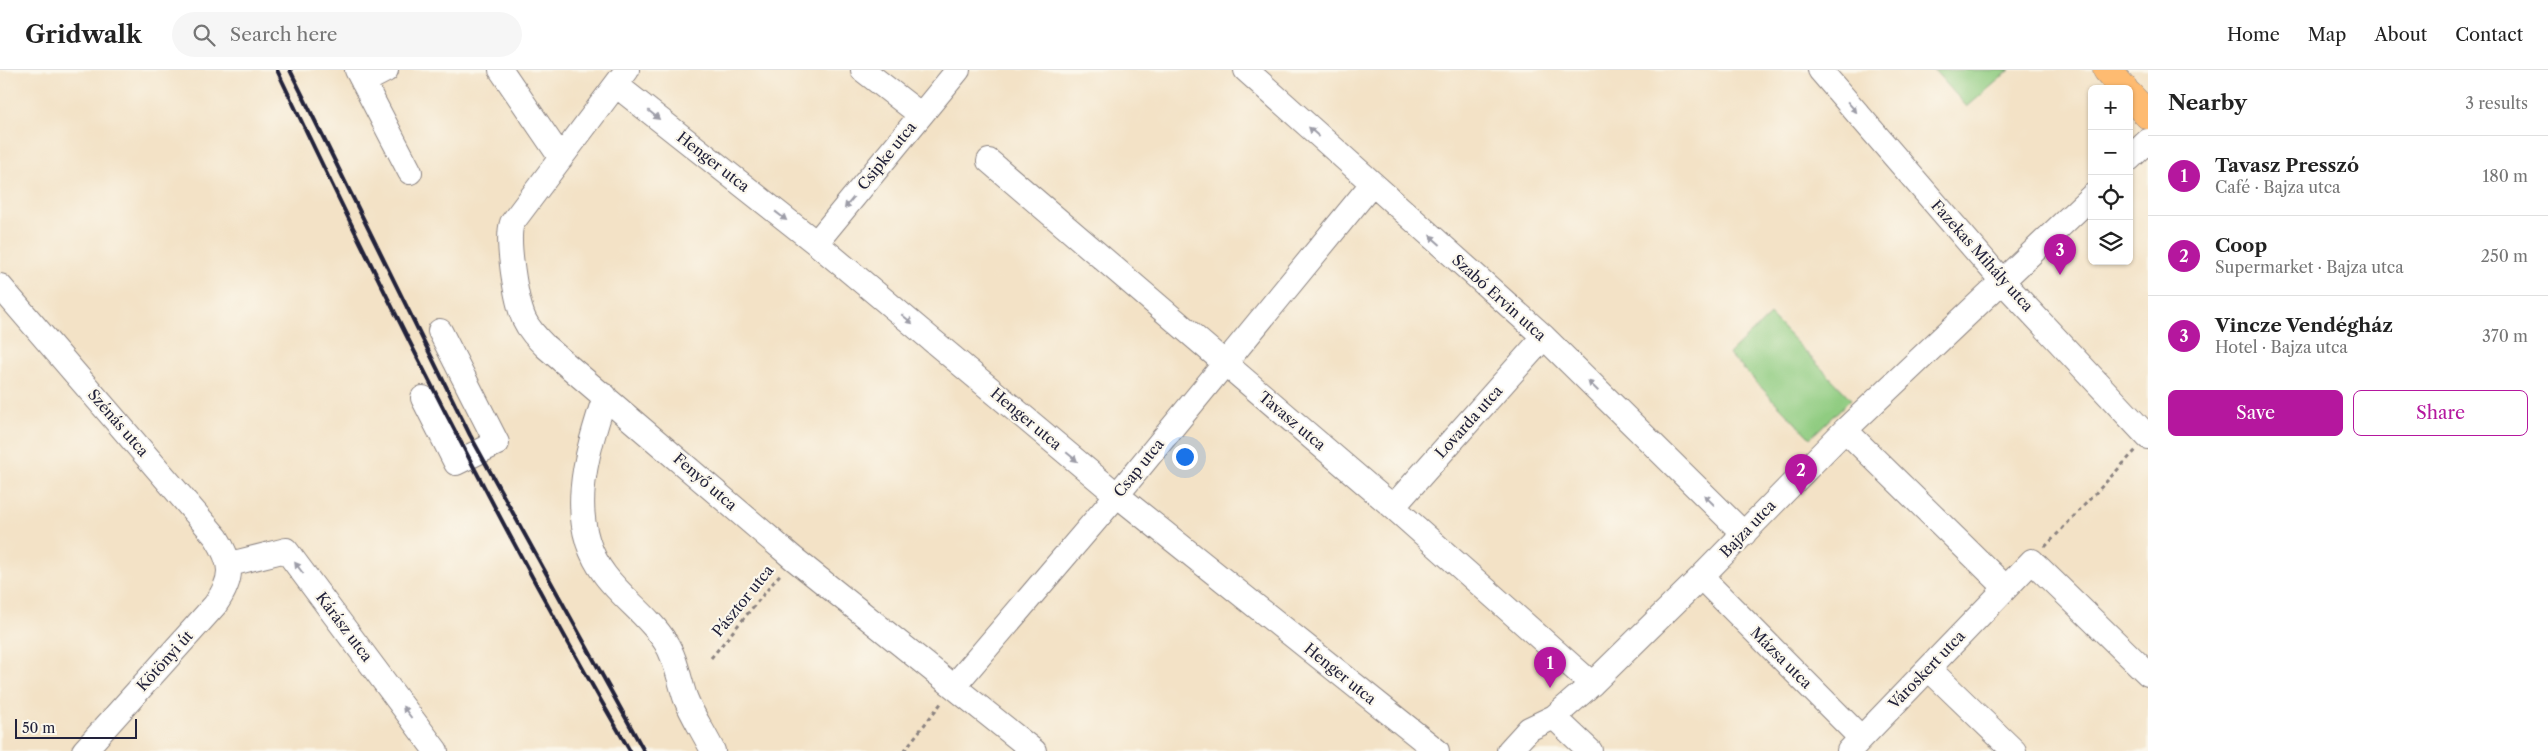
<!DOCTYPE html>
<meta charset="utf-8">
<style>
:root{--surface:#fff;--page:#f6f6f6;--text:#222;--muted:#767676;--line:#e0e0e0;--accent:#b5179e}
body{margin:0;font-family:"Libre Caslon Text",serif;background:var(--page);color:var(--text)}
.controls{position:absolute;right:15px;top:15px;display:grid;overflow:hidden;border-radius:8px;box-shadow:0 1px 4px #0004}
.controls button{width:45px;height:45px;display:grid;place-items:center;padding:0;border:0;border-bottom:1px solid var(--line);background:var(--surface);color:var(--text);font:25px sans-serif}
.scale{position:absolute;left:15px;bottom:12px;width:122px;box-sizing:border-box;padding-left:5px;border:2px solid #22223b;border-top:0;font-size:14px;line-height:18px;white-space:nowrap;color:#22223b;-webkit-text-stroke:4px #fbf7ec;paint-order:stroke}
.you{position:absolute;left:1184px;top:386px;width:18px;height:18px;margin:-12px;border:4px solid #fff;border-radius:50%;background:#1a73e8;box-shadow:0 0 0 8px #1a73e833}
.badge{display:grid;place-items:center;width:32px;height:32px;border-radius:50%;background:var(--accent);color:#fff;font-size:16px;font-weight:700}
.pin{position:absolute;translate:-50% -41px;filter:drop-shadow(0 1px 2px #0008)}
.pin::after{content:'';position:absolute;top:26px;width:18px;height:15px;background:inherit;clip-path:polygon(0 0,100% 0,50% 100%)}
.list{margin:0;padding:0;list-style:none}
h2{display:flex;justify-content:space-between;align-items:center;height:65px;margin:0;padding:0 20px;font-size:21px}
h2 small{font-size:16px;font-weight:400;color:var(--muted)}
.list li{display:grid;grid-template-columns:32px 1fr auto;gap:15px;align-items:center;box-sizing:border-box;height:80px;padding:0 20px;border-top:1px solid var(--line)}
.list b{display:block;font-size:19px;white-space:nowrap}
.list p{margin:0;font-size:16px;white-space:nowrap;color:var(--muted)}
.list em{font-size:16px;font-style:normal;color:var(--muted)}
.actions{display:flex;gap:10px;padding:15px 20px}
.actions a{flex:1;padding:11px 0;border:1px solid var(--accent);border-radius:8px;text-align:center;font-size:18px;color:var(--accent)}
.actions .main{background:var(--accent);color:#fff}
.icon{flex:none;width:28px;height:28px;fill:none;stroke:currentColor;stroke-width:2;stroke-linecap:round;stroke-linejoin:round}
.map{position:relative;flex:none;width:2148px;height:681px;overflow:hidden}
header{display:flex;align-items:center;gap:30px;box-sizing:border-box;height:70px;padding:0 25px;background:var(--surface);border-bottom:1px solid var(--line)}
header strong{font-size:24px}
nav{display:flex;gap:28px;margin-inline-start:auto;font-size:18px}
.search{width:350px;height:45px;background:var(--page);display:flex;align-items:center;gap:12px;box-sizing:border-box;padding:0 18px;border-radius:28px;color:var(--muted);font-size:19px}
main{display:flex}
aside{flex:1;background:var(--surface)}
.map>svg:first-child{display:block}
</style>
<header>
<strong>Gridwalk</strong>
<div class="search"><svg class="icon" aria-label="search" viewBox="0 0 24 24"><circle cx="10" cy="10" r="6"/><path d="M15 15l6 6"/></svg>Search here</div>
<nav><a>Home</a><a>Map</a><a>About</a><a>Contact</a></nav>
</header>
<main>
<div class="map">
<svg width="2148" height="681" viewBox="0 0 2148 681">
<rect width="100%" height="100%" fill="#fbf7ec"/>
<filter id="ink" filterUnits="userSpaceOnUse"><feTurbulence type="fractalNoise" baseFrequency=".02" numOctaves="2"/><feDisplacementMap in="SourceGraphic" scale="10" xChannelSelector="R" yChannelSelector="G"/><feConvolveMatrix kernelMatrix="1 2 1 2 8 2 1 2 1" color-interpolation-filters="sRGB"/></filter>
<filter id="wash" filterUnits="userSpaceOnUse"><feTurbulence type="fractalNoise" baseFrequency=".0096" numOctaves="4" result="noise"/><feDisplacementMap in="SourceGraphic" scale="20" xChannelSelector="R" yChannelSelector="G"/><feGaussianBlur stdDeviation="1.12" result="paint"/><feColorMatrix in="noise" values="0 0 0 0 0 0 0 0 0 0 0 0 0 0 0 0 0 1.4 0 .05"/><feComposite in="paint" operator="in"/></filter>
<g filter="url(#wash)">
<rect width="100%" height="100%" fill="#f3e2c6"/>
<path fill="#90cc81" stroke="#59775e" d="M1934,0H2010L1967,37Z
M1770,245L1851,329L1810,368L1729,284Z"/>
</g>
<g filter="url(#ink)">
<g fill="none" stroke-linecap="round" stroke-linejoin="round">
<g stroke="#8a8280" stroke-width="26">
<path id="minor" d="M357,0L410,102
M501,0L561,88
M627,0L512,153C506,170 516,231 524,249C529,260 537,268 546,277L793,488L1034,681
M863,0L921,45
M1246,0L1544,267L1744,464
M1820,0L2003,212L2148,367
M363,12L386,0
M616,15L816,173L1117,425L1437,681
M2129,89L2148,71
M989,91L1393,437L1592,614
M816,173L958,0
M0,216L216,467C233,494 234,508 215,535L84,681
M605,326C587,383 564,451 605,505C623,529 650,547 666,573C676,589 679,609 685,627C692,645 704,663 713,681
M423,328L456,393L497,373L440,261
M1845,360L2006,518L1849,681
M1393,437L1544,267
M230,494L286,480L436,681
M1701,507L1861,668
M2006,518L2032,491L2148,604
M1929,599L2014,681
M954,616L1117,425L1372,114
M1554,647L1590,681
M1509,681L1529,659L1554,647L1592,614L1701,507L1845,360L2092,126"/>
</g>
<g stroke="#8a8280" stroke-width="29">
<path id="major" d="M2107,0L2124,19
M2129,25L2148,45"/>
</g>
<path stroke="#8a8280" stroke-width="3" stroke-dasharray="4 4" stroke-linecap="butt" d="M2045,477L2136,380
M711,588L782,502
M904,681L942,632"/>
<use href="#minor" stroke="#fff" stroke-width="24"/>
<use href="#major" stroke="#febb71" stroke-width="28"/>
<path stroke="#22223b" stroke-width="4" d="M277,0C387,231 501,460 630,681
M290,0L470,365L644,681"/>
</g>
<defs><path id="oneway-solid" d="M-6-.8H1V-3.2L6.5 0L1 3.2V.8H-6Z" transform="scale(1.25)"/></defs>
<g fill="#9c9ca7">
<use href="#oneway-solid" transform="translate(1852 37) rotate(49)"/>
<use href="#oneway-solid" transform="translate(654 45) rotate(39)"/>
<use href="#oneway-solid" transform="translate(1314 62) rotate(-138)"/>
<use href="#oneway-solid" transform="translate(849 133) rotate(129)"/>
<use href="#oneway-solid" transform="translate(781 146) rotate(38)"/>
<use href="#oneway-solid" transform="translate(1435 170) rotate(-138)"/>
<use href="#oneway-solid" transform="translate(907 249) rotate(40)"/>
<use href="#oneway-solid" transform="translate(1593 316) rotate(-135)"/>
<use href="#oneway-solid" transform="translate(1072 387) rotate(40)"/>
<use href="#oneway-solid" transform="translate(1709 430) rotate(-135)"/>
<use href="#oneway-solid" transform="translate(299 498) rotate(-127)"/>
<use href="#oneway-solid" transform="translate(407 642) rotate(-127)"/>
</g>
</g>
<g text-anchor="middle" stroke-width="4.5" stroke-linejoin="round" paint-order="stroke">
<g font-size="15" fill="#22223b" stroke="#fbf7ec">
<text transform="translate(887 86) rotate(-51)" y="5">Csipke utca</text>
<text transform="translate(713 92) rotate(38)" y="5">Henger utca</text>
<text transform="translate(1982 186) rotate(48)" y="5">Fazekas Mihály utca</text>
<text transform="translate(1499 228) rotate(42)" y="5">Szabó Ervin utca</text>
<text transform="translate(1026 349) rotate(40)" y="5">Henger utca</text>
<text transform="translate(1292 351) rotate(40)" y="5">Tavasz utca</text>
<text transform="translate(1469 352) rotate(-48)" y="5">Lovarda utca</text>
<text transform="translate(118 353) rotate(49)" y="5">Szénás utca</text>
<text transform="translate(1139 398) rotate(-51)" y="5">Csap utca</text>
<text transform="translate(705 412) rotate(41)" y="5">Fenyő utca</text>
<text transform="translate(1748 459) rotate(-46)" y="5">Bajza utca</text>
<text transform="translate(743 531) rotate(-51)" y="5">Pásztor utca</text>
<text transform="translate(344 557) rotate(53)" y="5">Kárász utca</text>
<text transform="translate(1781 588) rotate(45)" y="5">Mázsa utca</text>
<text transform="translate(165 591) rotate(-48)" y="5">Kötönyi út</text>
<text transform="translate(1927 600) rotate(-46)" y="5">Városkert utca</text>
<text transform="translate(1340 604) rotate(39)" y="5">Henger utca</text>
</g>
</g>
</svg>
<div class="controls">
<button>+</button>
<button>−</button>
<button><svg class="icon" aria-label="locate" viewBox="0 0 24 24"><circle cx="12" cy="12" r="6"/><path d="M12 2v4M12 18v4M2 12h4M18 12h4"/></svg></button>
<button><svg class="icon" aria-label="layers" viewBox="0 0 24 24"><path d="M12 4l9 5-9 5-9-5zM3 14l9 5 9-5"/></svg></button>
</div>
<div class="scale">50 m</div>
<div class="you"></div>
<div class="pin badge" style="left:1550px;top:618px">1</div>
<div class="pin badge" style="left:1801px;top:425px">2</div>
<div class="pin badge" style="left:2060px;top:205px">3</div>
</div>
<aside>
<h2>Nearby<small>3 results</small></h2>
<ul class="list">
<li><span class="badge">1</span><div><b>Tavasz Presszó</b><p>Café · Bajza utca</p></div><em>180 m</em></li>
<li><span class="badge">2</span><div><b>Coop</b><p>Supermarket · Bajza utca</p></div><em>250 m</em></li>
<li><span class="badge">3</span><div><b>Vincze Vendégház</b><p>Hotel · Bajza utca</p></div><em>370 m</em></li>
</ul>
<div class="actions"><a class="main">Save</a><a>Share</a></div>
</aside>
</main>
